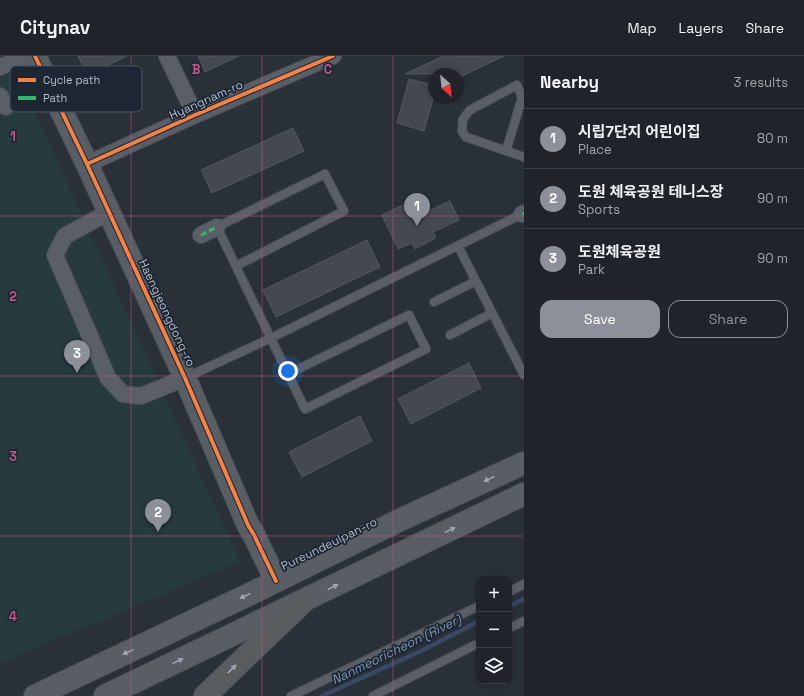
<!DOCTYPE html>
<meta charset="utf-8">
<style>
:root{--surface:#20242a;--page:#2d3036;--text:#f1f3f6;--muted:#a2a4a8;--line:#3d4147;--accent:#8c9099}
body{margin:0;font-family:"Space Grotesk","Noto Sans KR",sans-serif;background:var(--page);color:var(--text)}
.controls{position:absolute;right:12px;bottom:12px;display:grid;overflow:hidden;border-radius:8px;box-shadow:0 2px 6px #0003}
.controls button{width:36px;height:36px;display:grid;place-items:center;padding:0;border:0;border-bottom:1px solid var(--line);background:var(--surface);color:var(--text);font:20px sans-serif}
.compass{position:absolute;left:428px;top:12px;width:36px;height:36px;border-radius:50%;background:var(--surface);box-shadow:0 2px 6px #0003;rotate:153deg}
.you{position:absolute;left:288px;top:315px;width:14px;height:14px;margin:-10px;border:3px solid #fff;border-radius:50%;background:#1a73e8;box-shadow:0 0 0 6px #1a73e833}
.badge{display:grid;place-items:center;width:26px;height:26px;border-radius:50%;background:var(--accent);color:#fff;font-size:13px;font-weight:700}
.pin{position:absolute;translate:-50% -33px;filter:drop-shadow(0 1px 2px #0008)}
.pin::after{content:'';position:absolute;top:21px;width:14px;height:12px;background:inherit;clip-path:polygon(0 0,100% 0,50% 100%)}
.list{margin:0;padding:0;list-style:none}
h2{display:flex;justify-content:space-between;align-items:center;height:52px;margin:0;padding:0 16px;font-size:17px}
h2 small{font-size:13px;font-weight:400;color:var(--muted)}
.list li{display:grid;grid-template-columns:26px 1fr auto;gap:12px;align-items:center;box-sizing:border-box;height:60px;padding:0 16px;border-top:1px solid var(--line)}
.list b{display:block;font-size:15px;white-space:nowrap}
.list p{margin:0;font-size:13px;white-space:nowrap;color:var(--muted)}
.list em{font-size:13px;font-style:normal;color:var(--muted)}
.actions{display:flex;gap:8px;padding:12px 16px}
.actions a{flex:1;padding:9px 0;border:1px solid var(--accent);border-radius:12px;text-align:center;font-size:14px;color:var(--accent)}
.actions .main{background:var(--accent);color:#fff}
.icon{flex:none;width:22px;height:22px;fill:none;stroke:currentColor;stroke-width:2;stroke-linecap:round;stroke-linejoin:round}
.map{position:relative;flex:none;width:524px;height:640px;overflow:hidden}
header{display:flex;align-items:center;gap:24px;box-sizing:border-box;height:56px;padding:0 20px;background:var(--surface);border-bottom:1px solid var(--line)}
header strong{font-size:19px}
nav{display:flex;gap:22px;margin-inline-start:auto;font-size:14px}
main{display:flex}
aside{flex:1;background:var(--surface)}
.map>svg:first-child{display:block}
</style>
<header>
<strong>Citynav</strong>
<nav><a>Map</a><a>Layers</a><a>Share</a></nav>
</header>
<main>
<div class="map">
<svg width="524" height="640" viewBox="0 0 524 640">
<rect width="100%" height="100%" fill="#2a3038"/>
<path fill="#273a3e" d="M0,0H10L37,61L240,506L0,607Z"/>
<g fill="none" stroke-linecap="round" stroke-linejoin="round">
<path stroke="#384963" stroke-width="4.5" d="M509,550L524,543
M322,640L423,594L479,565"/>
</g>
<path fill="#444950" stroke="#52575f" d="M78,0H127L88,19Z
M198,0H239L205,16Z
M443,0H504L458,22V18H405Z
M409,23L434,29V39L424,75L397,67Z
M293,72L304,95L212,137L201,114Z
M450,145L459,164L433,176L436,182L415,193L412,187L398,193L382,159L407,147L414,162Z
M367,184L380,211L276,261L263,234Z
M469,307L481,332L411,368L398,343Z
M360,360L372,385L302,421L289,396Z"/>
<g fill="none" stroke-linecap="round" stroke-linejoin="round">
<g stroke="#484c53" stroke-width="10">
<path id="lane" d="M506,95L522,42L517,29L470,54L463,63L462,75L466,81L524,101
M458,190L524,319
M236,210L344,155L325,118L217,171L288,318L409,259L426,293L305,353L288,318
M434,246L476,225
M450,279L492,257
M185,322L271,282L522,158
M509,536L524,528
M509,572L524,565
M291,640L479,550
M373,640L479,587"/>
</g>
<g stroke="#484c53" stroke-width="18">
<path id="street" d="M167,0L195,59
M0,11L27,0
M0,40L6,51
M87,108L195,59L333,0
M109,156L65,180L55,199L108,322L123,338L141,340L185,322
M522,158L524,157
M201,179L217,171"/>
</g>
<g stroke="#484c53" stroke-width="24">
<path id="secondary" d="M35,0L87,108L185,322L248,469L254,479L276,525
M35,640L250,538L400,464L524,407
M105,640L524,438"/>
</g>
<g stroke="#474c53" stroke-width="24">
<path id="highway" d="M205,640L304,545"/>
</g>
<use href="#lane" stroke="#5a5e66" stroke-width="8"/>
<use href="#street" stroke="#5a5e66" stroke-width="16"/>
<use href="#secondary" stroke="#595d64" stroke-width="22"/>
<use href="#highway" stroke="#5a5d60" stroke-width="22"/>
<path stroke="#33b770" stroke-width="3" stroke-dasharray="6 3" stroke-linecap="butt" d="M522,158L524,157
M201,179L217,171"/>
<g stroke="#1d2633" stroke-width="6">
<path id="cycleway" d="M35,0L87,108L185,322L248,469L254,479L276,525
M87,108L195,59L333,0"/>
</g>
<use href="#cycleway" stroke="#f48246" stroke-width="4"/>
</g>
<defs><path id="oneway-solid" d="M-6-.8H1V-3.2L6.5 0L1 3.2V.8H-6Z"/></defs>
<g fill="#9da4b0">
<use href="#oneway-solid" transform="translate(489 423) rotate(155)"/>
<use href="#oneway-solid" transform="translate(450 474) rotate(-26)"/>
<use href="#oneway-solid" transform="translate(333 531) rotate(-26)"/>
<use href="#oneway-solid" transform="translate(245 540) rotate(154)"/>
<use href="#oneway-solid" transform="translate(128 596) rotate(155)"/>
<use href="#oneway-solid" transform="translate(178 605) rotate(-26)"/>
</g>
<use fill="#9ea4af" href="#oneway-solid" transform="translate(232 613) rotate(-44)"/>
<path fill="none" stroke="#bc5a87" stroke-width="1" stroke-opacity="0.55" d="M131,0V640M262,0V640M393,0V640M0,160H524M0,320H524M0,480H524"/>
<g text-anchor="middle" stroke-width="3.5" stroke-linejoin="round" paint-order="stroke">
<g font-size="12" fill="#b4bcc9" stroke="#1d2633">
<text transform="translate(206 44) rotate(-24)" y="4">Hyangnam-ro</text>
<text transform="translate(167 257) rotate(65)" y="4">Haengjeongdong-ro</text>
<text transform="translate(329 488) rotate(-26)" y="4">Pureundeulpan-ro</text>
</g>
<g font-size="13" font-style="italic" fill="#7c92b1" stroke="#1d2633">
<text transform="translate(396 593) rotate(-26)" y="5">Nanmeoricheon (River)</text>
</g>
</g>
<rect x="10" y="10" width="132" height="46" rx="6" fill="#1d2633" stroke="#4a5360" stroke-width="1"/>
<rect x="18" y="22" width="18" height="4" fill="#f48246"/>
<rect x="18" y="40" width="18" height="4" fill="#33b770"/>
<g font-size="11" fill="#b4bcc9">
<text x="43" y="28">Cycle path</text>
<text x="43" y="46">Path</text>
</g>
<g font-size="13" text-anchor="middle" font-weight="bold" fill="#bc5a87" stroke="#1d2633" stroke-width="3.5" stroke-linejoin="round" paint-order="stroke">
<text x="196" y="18">B</text>
<text x="328" y="18">C</text>
<text x="13" y="85">1</text>
<text x="13" y="245">2</text>
<text x="13" y="405">3</text>
<text x="13" y="565">4</text>
</g>
</svg>
<div class="controls">
<button>+</button>
<button>−</button>
<button><svg class="icon" aria-label="layers" viewBox="0 0 24 24"><path d="M12 4l9 5-9 5-9-5zM3 14l9 5 9-5"/></svg></button>
</div>
<svg class="compass" viewBox="-18 -18 36 36"><path d="M0-13l5 13h-10z" fill="#e53935"/><path d="M0 13l5-13h-10z" fill="#a2a4a8"/></svg>
<div class="you"></div>
<div class="pin badge" style="left:417px;top:170px">1</div>
<div class="pin badge" style="left:158px;top:476px">2</div>
<div class="pin badge" style="left:77px;top:317px">3</div>
</div>
<aside>
<h2>Nearby<small>3 results</small></h2>
<ul class="list">
<li><span class="badge">1</span><div><b>시립7단지 어린이집</b><p>Place</p></div><em>80 m</em></li>
<li><span class="badge">2</span><div><b>도원 체육공원 테니스장</b><p>Sports</p></div><em>90 m</em></li>
<li><span class="badge">3</span><div><b>도원체육공원</b><p>Park</p></div><em>90 m</em></li>
</ul>
<div class="actions"><a class="main">Save</a><a>Share</a></div>
</aside>
</main>
